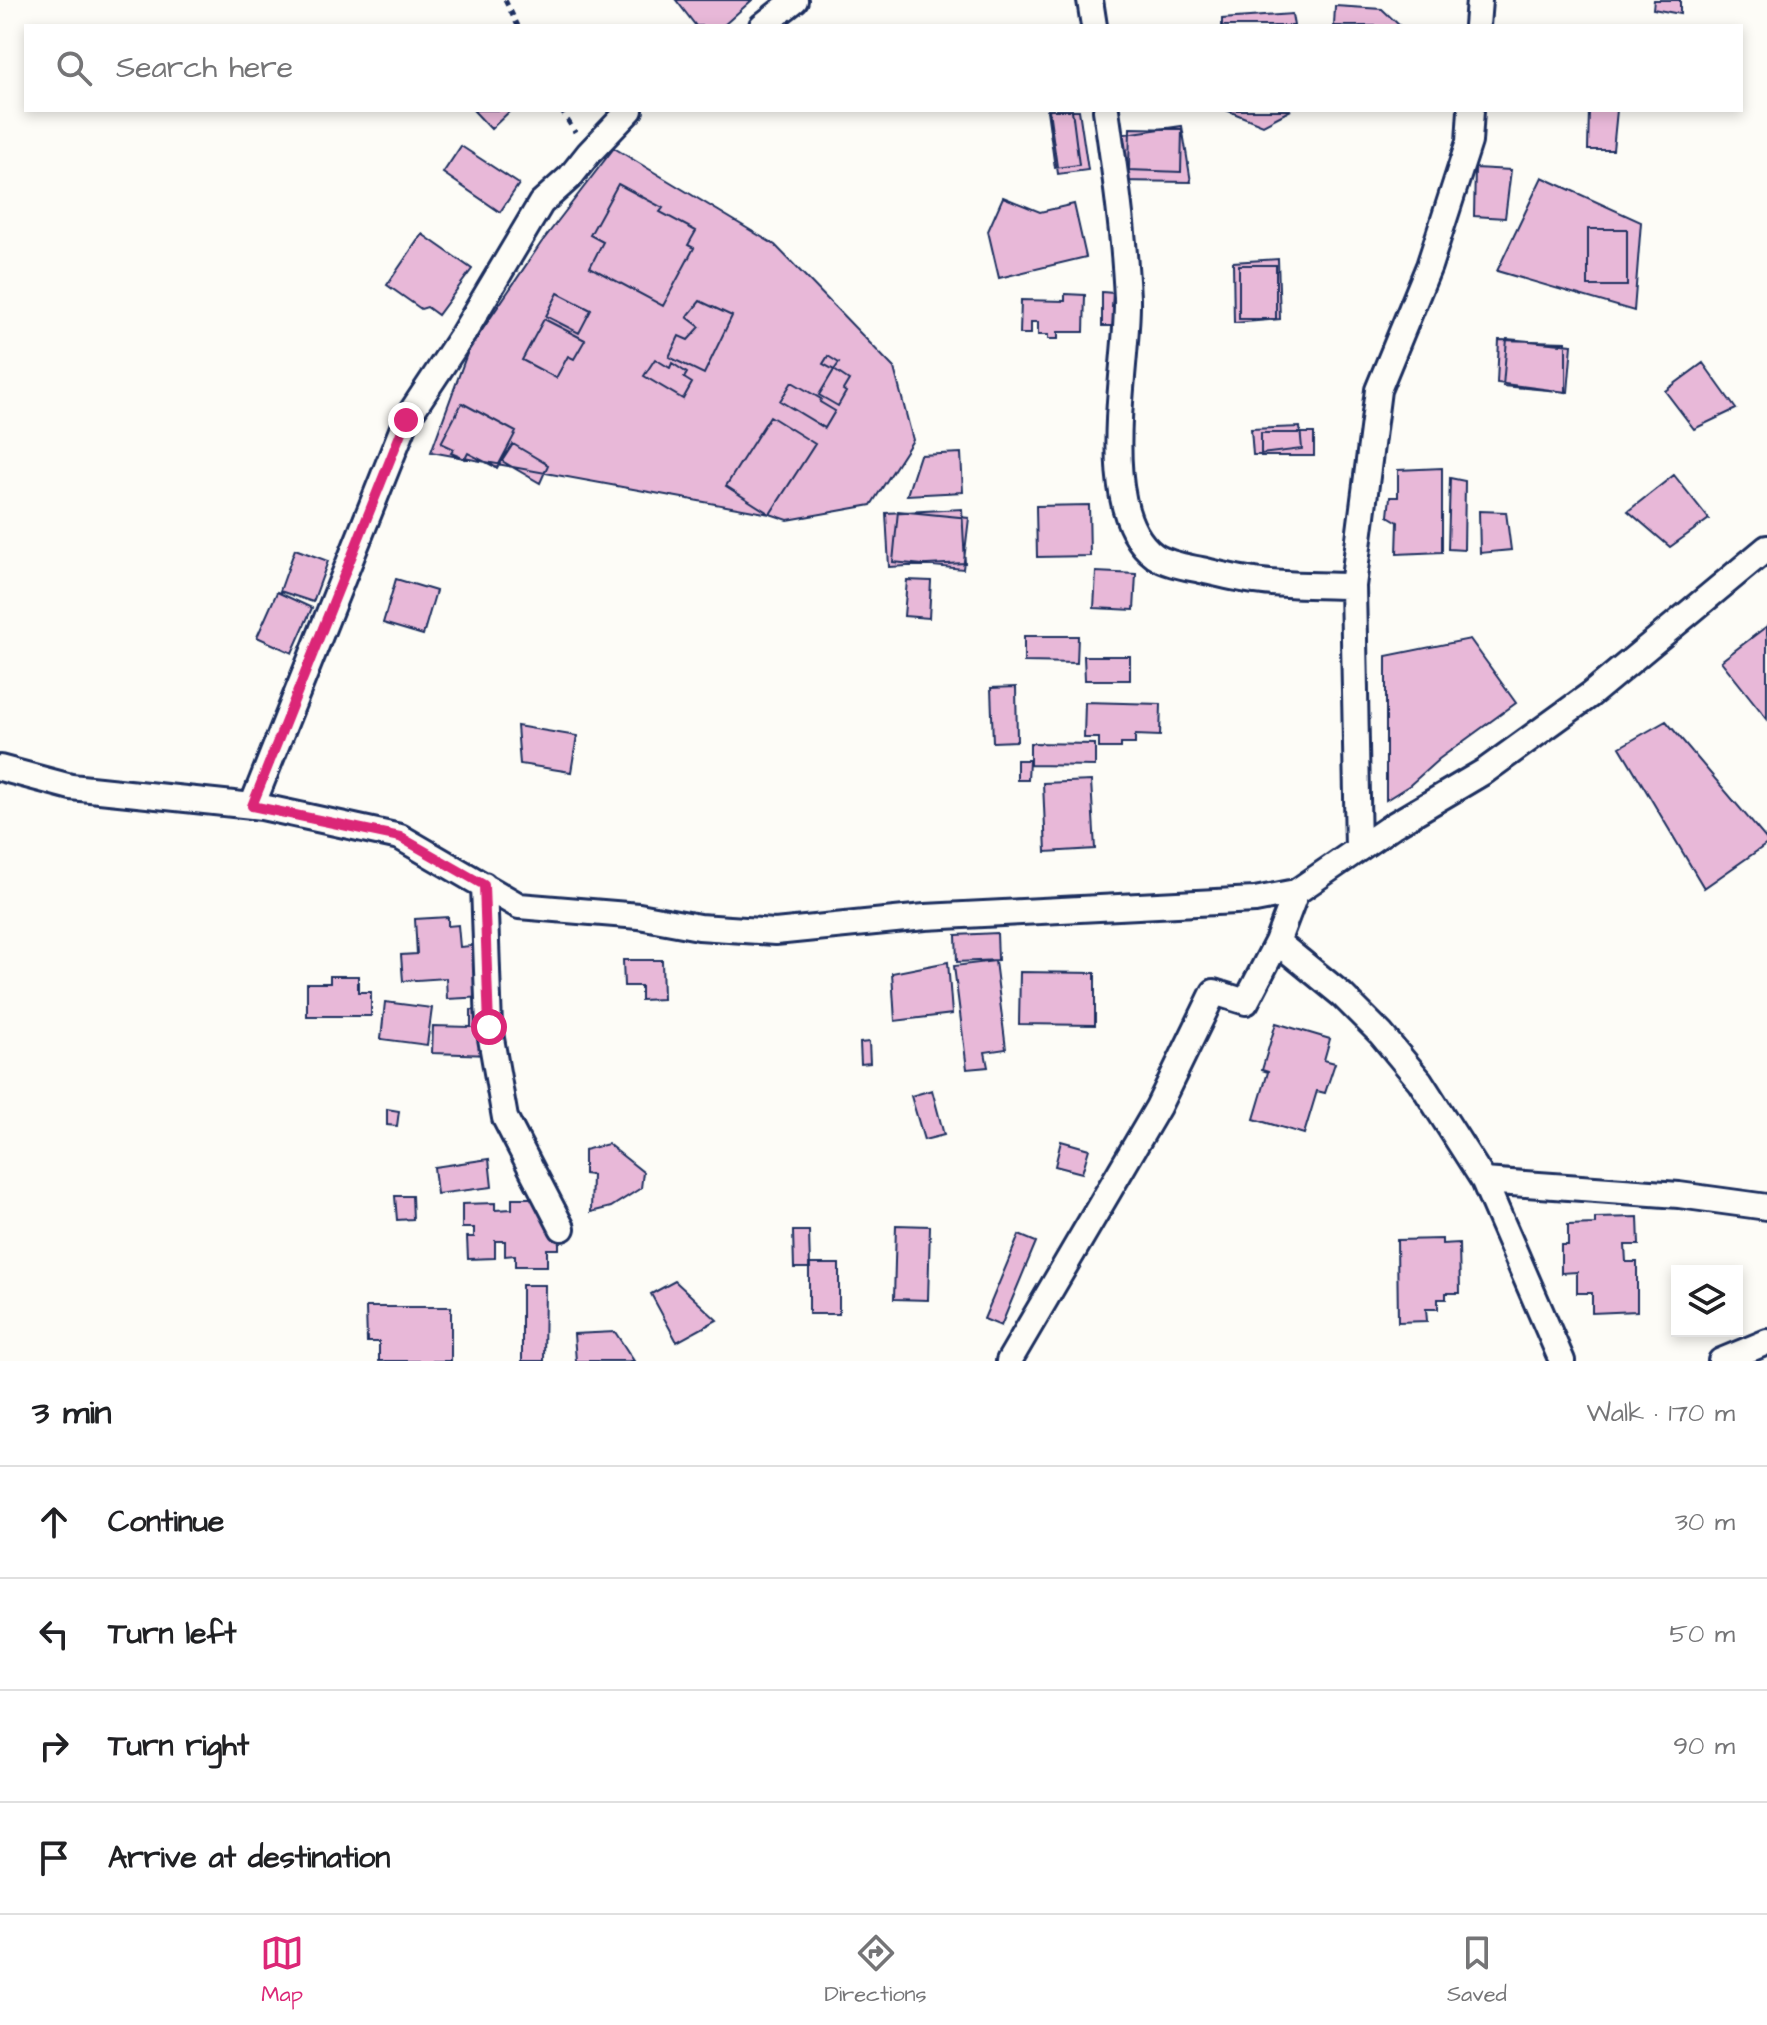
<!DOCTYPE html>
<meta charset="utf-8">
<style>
:root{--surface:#fff;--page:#f6f6f6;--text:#202124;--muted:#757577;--line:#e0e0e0;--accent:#db2777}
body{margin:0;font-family:"Architects Daughter",sans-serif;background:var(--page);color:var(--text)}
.controls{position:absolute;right:24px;bottom:24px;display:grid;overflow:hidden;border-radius:0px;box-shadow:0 4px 12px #0003}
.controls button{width:72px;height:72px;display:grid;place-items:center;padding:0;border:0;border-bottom:2px solid var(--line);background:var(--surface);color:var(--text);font:40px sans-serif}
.stop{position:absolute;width:24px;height:24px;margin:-18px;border:6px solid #db2777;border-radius:50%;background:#fff}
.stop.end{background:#db2777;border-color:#fff;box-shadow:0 2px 8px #0008}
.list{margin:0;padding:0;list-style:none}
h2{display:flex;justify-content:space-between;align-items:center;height:104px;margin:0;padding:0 32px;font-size:34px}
h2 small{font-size:26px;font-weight:400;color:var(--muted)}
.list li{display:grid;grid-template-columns:52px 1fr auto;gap:24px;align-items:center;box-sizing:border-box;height:112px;padding:0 32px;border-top:2px solid var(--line)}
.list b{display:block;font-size:30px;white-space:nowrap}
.list em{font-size:26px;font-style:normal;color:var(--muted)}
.icon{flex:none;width:44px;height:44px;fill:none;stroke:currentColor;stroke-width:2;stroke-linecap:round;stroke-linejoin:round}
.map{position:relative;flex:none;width:1767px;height:1361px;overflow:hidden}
.search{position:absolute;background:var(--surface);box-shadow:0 4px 12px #0003;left:24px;right:24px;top:24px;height:88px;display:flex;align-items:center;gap:20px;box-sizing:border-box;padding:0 28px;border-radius:0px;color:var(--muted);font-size:30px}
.sheet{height:552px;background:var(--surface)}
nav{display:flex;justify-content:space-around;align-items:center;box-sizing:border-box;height:112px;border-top:2px solid var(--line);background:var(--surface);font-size:22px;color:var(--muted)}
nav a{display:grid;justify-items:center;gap:4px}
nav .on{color:var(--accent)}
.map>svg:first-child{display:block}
</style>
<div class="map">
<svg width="1767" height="1361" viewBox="0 0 1767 1361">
<rect width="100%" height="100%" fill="#fdfcf7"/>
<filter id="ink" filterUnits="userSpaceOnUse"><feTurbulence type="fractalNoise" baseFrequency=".0125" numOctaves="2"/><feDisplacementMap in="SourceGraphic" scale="16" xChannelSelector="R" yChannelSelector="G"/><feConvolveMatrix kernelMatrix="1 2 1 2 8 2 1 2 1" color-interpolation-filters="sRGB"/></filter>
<g filter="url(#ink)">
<path fill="#e8b8d8" stroke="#1b2f5e" stroke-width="2" d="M676,0H752L723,26H696Z
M1654,0H1680V14L1653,9Z
M1335,6L1382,9L1400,26H1334Z
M1292,14L1294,26H1222V19Z
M473,110H511L491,129Z
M1047,110H1072L1079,165L1055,168Z
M1049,110H1079L1088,170L1058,174Z
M1226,110H1291L1263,125Z
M1589,110H1617L1613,150H1588Z
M1182,126L1191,182L1116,181L1118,135Z
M1130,128L1182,129L1181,172L1129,170Z
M461,146L519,184L500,212L443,173Z
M614,148L775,245L894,368L913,440L871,505L788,520L770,514L431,452L468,351L541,243Z
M1475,168L1511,170L1505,218L1474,216Z
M1542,177L1641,222L1634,311L1497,271Z
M618,184L663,208L660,212L696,231L688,245L694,248L663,306L590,267L603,242L590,235Z
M1003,197L1040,212L1074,204L1086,257L999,278L988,231Z
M1588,229H1627V286H1588Z
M422,234L472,269L438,315L427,307L421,309L387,285Z
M1278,259L1280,319L1234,323L1233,262Z
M1239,265H1276V319H1239Z
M1102,292L1113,293L1112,307H1124L1123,326H1102Z
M558,293L591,310L579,333L546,316Z
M1065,294L1085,295L1084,332H1058V339H1048V335H1038V322H1031V334H1020L1021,300L1065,301Z
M700,301L732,316L704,374L669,357L679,336L688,340L700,327L687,317Z
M544,319L585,340L574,359L568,356L556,378L522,360Z
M1507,339L1572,345L1568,392L1503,386Z
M1499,340L1566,342V392L1497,383Z
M828,356L839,363L834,370L823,364Z
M655,359L670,368L672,363L687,373L684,378L692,383L683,399L644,376Z
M1703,363L1736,409L1694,429L1665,391Z
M834,370L849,380L843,390L846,392L838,406L819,395Z
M792,382L821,399L820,402L835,411L825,428L780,401Z
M462,403L516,432L497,468L468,453L465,459L451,453L454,449L441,443Z
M770,416L815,444L770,514L726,486Z
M1300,427L1302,449L1253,455L1251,429Z
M1261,433H1314V456H1261Z
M513,444L548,465L540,483L502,461Z
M961,453L963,492L907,495L920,455Z
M1442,468V552L1397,554L1398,522L1388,516L1390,497H1398V470Z
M1674,475L1709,519L1670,547L1628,511Z
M1450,478L1465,481L1464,550L1448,549Z
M1089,505L1090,556L1037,557L1036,506Z
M962,509L965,563L889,567L886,513Z
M898,511L969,518L963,569L893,562Z
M1479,511L1506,512L1511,550L1480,553Z
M295,549L328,561L313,602L280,591Z
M1096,572L1136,574L1134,610L1094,608Z
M396,579L436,591L423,635L383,623Z
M907,580L931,581L929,618L904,616Z
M277,592L312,608L292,653L257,637Z
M1767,626V719L1721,661Z
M1024,636H1078L1077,663L1024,662Z
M1470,639L1516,703L1439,759L1410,785L1386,800V656Z
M1084,656H1130V680H1085Z
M1016,687L1017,741L993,742L991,688Z
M1085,702L1161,704L1160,736L1135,735V744H1121V748H1099V738H1084Z
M1666,721L1767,840V844L1704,888L1620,747Z
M517,726L577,736L571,772L520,764Z
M1030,743L1095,744V766L1030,765Z
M1017,760H1029L1028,780H1017Z
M1091,781L1095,849L1046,852L1043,783Z
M448,917V926L458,925L460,947L482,945L485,997L447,999L446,978L403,981L401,955L417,954L415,919Z
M997,933L998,960L957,962L956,935Z
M623,960H662L663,999L641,1000V986H624Z
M995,961L1006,1049L985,1052L988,1067L967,1069L954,966Z
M948,962L952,1014L895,1021L892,973Z
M1020,972L1095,973V1025L1019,1024Z
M330,976H358V992H371V1016H307V983H330Z
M385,1002L432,1008L427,1045L381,1039Z
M471,1010L493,1011L491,1055L432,1053L433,1026L471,1027Z
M1276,1023L1330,1039L1324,1060L1335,1063L1325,1093L1317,1091L1304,1134L1254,1119L1268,1072L1262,1070Z
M869,1042L870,1063L861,1064L860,1043Z
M932,1090L944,1135L924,1140L911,1096Z
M387,1109L399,1111L397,1126L387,1125Z
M1061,1141L1089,1149L1082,1173L1055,1166Z
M608,1144L643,1172L641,1188L611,1207L591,1212L592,1175L584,1174V1150Z
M489,1159L492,1187L437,1194L434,1167Z
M395,1196H412L413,1219L397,1220Z
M512,1198H541L542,1218L559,1217V1249H547V1266H515V1255L505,1256V1241H495V1258L468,1259L467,1237H474V1228H462V1204L495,1203V1210L512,1209Z
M1638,1217L1639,1245H1625L1626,1262H1637V1311L1592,1313V1293H1577V1272L1561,1273V1245H1568V1225L1595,1224V1218Z
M896,1225L930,1226L928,1300L894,1299Z
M793,1231H809L810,1268H794Z
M1019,1235L1036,1242L1001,1326L984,1319Z
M1442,1239V1244L1459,1243L1460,1293H1446V1299H1438V1309H1426L1427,1321L1398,1322L1397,1240Z
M809,1264H839V1314H809Z
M675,1281L717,1320L677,1342L651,1294Z
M522,1285H545L544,1361H522Z
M366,1307H451V1361H379V1342H367Z
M615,1332L634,1361H576L574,1334Z"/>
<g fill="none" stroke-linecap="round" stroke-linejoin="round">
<g stroke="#1b2f5e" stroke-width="30">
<path id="minor" d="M1090,0L1094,26
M762,26L795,0
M1477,26L1479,0
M1106,110C1115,172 1124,235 1127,298C1129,363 1093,511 1155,556C1167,564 1187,567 1201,570C1219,574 1237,579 1255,581C1287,586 1321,585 1353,586
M0,768L71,787L262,807L400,837L519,906L639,916L699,927L775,932L925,917L1255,900L1296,892L1392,826L1485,771L1590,695L1767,548
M252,806L406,420L463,334L541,203L570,177L589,153L630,110
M1358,849L1353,586L1378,390L1429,266L1469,142L1471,110
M484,885L489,1027L505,1118L562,1228
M1277,942L1342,995L1381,1034L1420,1081L1484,1181L1562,1361
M1484,1181L1679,1195L1767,1207
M1009,1361L1158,1107L1214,992L1246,1002L1277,942L1296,892
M1721,1361L1767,1342"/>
</g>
<path stroke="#1b2f5e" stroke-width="5" stroke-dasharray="6 6" stroke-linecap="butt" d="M505,0L518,26
M561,110L575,132"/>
<use href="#minor" stroke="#fdfcf7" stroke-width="24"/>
</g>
</g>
<g fill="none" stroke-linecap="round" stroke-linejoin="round" filter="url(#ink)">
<path stroke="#db2777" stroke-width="10" d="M406,420L252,806L400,837L484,885L489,1027"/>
</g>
</svg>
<div class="controls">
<button><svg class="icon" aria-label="layers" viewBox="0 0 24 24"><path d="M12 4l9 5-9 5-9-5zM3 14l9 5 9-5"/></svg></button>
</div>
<div class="stop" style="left:489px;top:1027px"></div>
<div class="stop end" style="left:406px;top:420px"></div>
<div class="search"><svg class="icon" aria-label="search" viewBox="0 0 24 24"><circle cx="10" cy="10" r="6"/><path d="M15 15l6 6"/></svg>Search here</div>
</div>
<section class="sheet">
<h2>3 min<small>Walk · 170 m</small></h2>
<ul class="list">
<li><svg class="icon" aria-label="ahead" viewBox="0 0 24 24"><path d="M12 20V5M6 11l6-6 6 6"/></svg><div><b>Continue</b></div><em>30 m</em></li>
<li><svg class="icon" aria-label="left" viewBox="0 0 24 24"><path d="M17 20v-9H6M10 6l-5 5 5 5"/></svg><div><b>Turn left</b></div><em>50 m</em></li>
<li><svg class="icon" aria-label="right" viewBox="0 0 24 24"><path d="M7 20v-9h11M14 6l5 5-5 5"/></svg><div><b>Turn right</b></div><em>90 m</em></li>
<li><svg class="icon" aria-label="arrive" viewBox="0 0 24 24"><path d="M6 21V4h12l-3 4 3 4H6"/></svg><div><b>Arrive at destination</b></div></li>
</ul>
</section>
<nav>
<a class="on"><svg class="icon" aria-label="map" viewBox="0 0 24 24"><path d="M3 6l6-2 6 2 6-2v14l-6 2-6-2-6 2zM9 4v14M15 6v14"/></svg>Map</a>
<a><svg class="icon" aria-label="directions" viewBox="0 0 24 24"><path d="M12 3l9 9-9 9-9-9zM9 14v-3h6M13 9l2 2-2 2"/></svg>Directions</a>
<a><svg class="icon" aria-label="saved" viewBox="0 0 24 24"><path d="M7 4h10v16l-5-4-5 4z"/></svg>Saved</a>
</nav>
